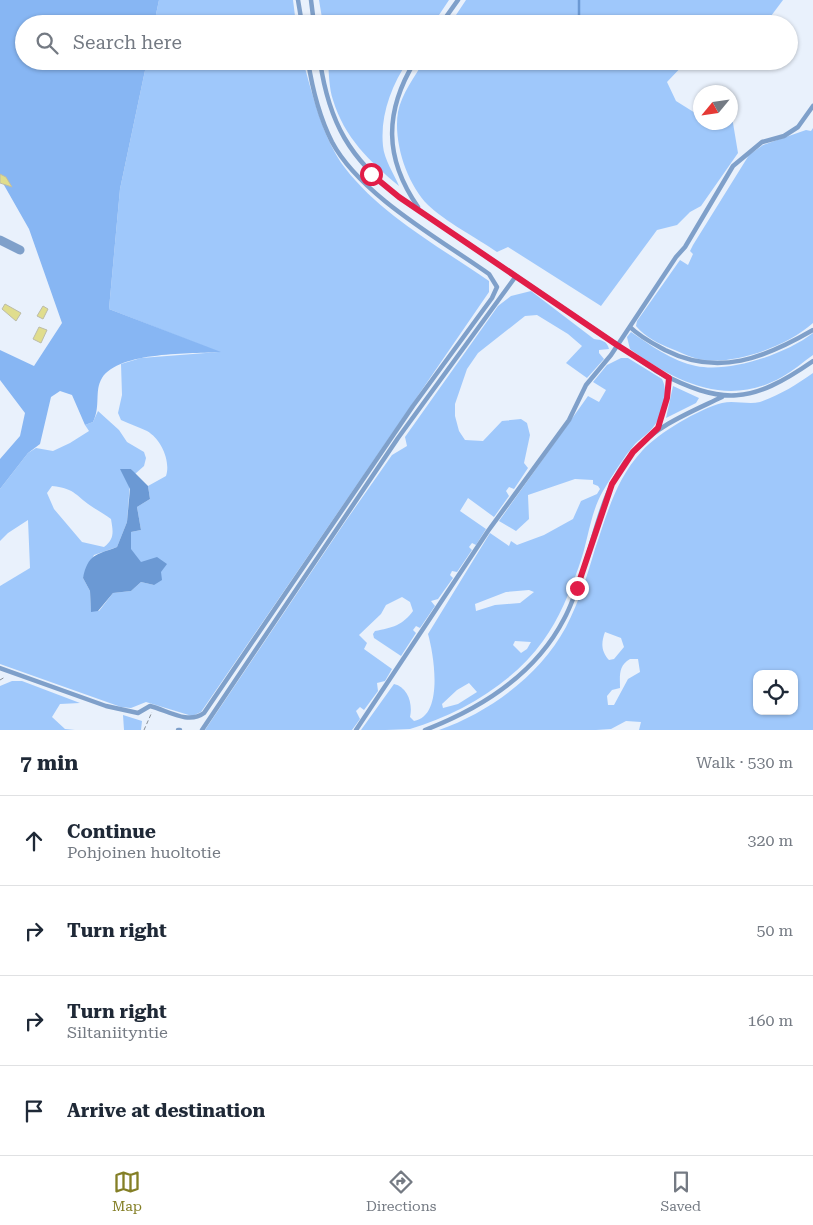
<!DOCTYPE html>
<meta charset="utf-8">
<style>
:root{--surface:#fff;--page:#f2f2f3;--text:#1f2937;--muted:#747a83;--line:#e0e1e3;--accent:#847f26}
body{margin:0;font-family:"Roboto Serif",serif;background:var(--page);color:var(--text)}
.controls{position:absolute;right:15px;bottom:15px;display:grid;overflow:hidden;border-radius:10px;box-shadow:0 1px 4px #0004}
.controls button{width:45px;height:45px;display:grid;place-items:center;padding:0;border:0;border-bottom:1px solid var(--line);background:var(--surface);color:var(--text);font:25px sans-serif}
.compass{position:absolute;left:693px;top:85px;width:45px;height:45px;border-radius:50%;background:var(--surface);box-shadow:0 1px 4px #0004;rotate:241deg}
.stop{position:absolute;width:15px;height:15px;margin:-11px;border:4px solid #e11d48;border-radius:50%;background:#fff}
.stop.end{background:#e11d48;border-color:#fff;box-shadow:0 1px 5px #0008}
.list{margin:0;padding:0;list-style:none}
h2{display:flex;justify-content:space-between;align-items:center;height:65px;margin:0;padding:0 20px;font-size:21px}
h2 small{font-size:16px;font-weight:400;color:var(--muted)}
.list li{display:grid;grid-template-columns:32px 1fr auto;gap:15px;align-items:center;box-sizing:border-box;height:90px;padding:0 20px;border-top:1px solid var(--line)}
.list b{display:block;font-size:19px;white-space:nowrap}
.list p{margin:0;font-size:16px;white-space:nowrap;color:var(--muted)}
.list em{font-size:16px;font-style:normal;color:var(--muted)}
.icon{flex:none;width:28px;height:28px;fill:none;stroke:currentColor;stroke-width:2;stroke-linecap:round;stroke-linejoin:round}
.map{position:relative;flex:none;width:813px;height:730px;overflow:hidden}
.search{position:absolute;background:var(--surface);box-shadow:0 1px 4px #0004;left:15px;right:15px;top:15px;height:55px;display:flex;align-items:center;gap:12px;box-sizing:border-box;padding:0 18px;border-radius:28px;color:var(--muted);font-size:19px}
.sheet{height:425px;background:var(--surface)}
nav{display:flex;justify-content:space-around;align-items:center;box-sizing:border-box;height:70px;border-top:1px solid var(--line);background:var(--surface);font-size:14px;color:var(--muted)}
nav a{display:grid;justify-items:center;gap:2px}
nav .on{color:var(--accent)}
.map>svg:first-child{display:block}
</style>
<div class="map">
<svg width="813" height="730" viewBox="0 0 813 730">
<rect width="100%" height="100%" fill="#e9f1fc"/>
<path fill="#9fc8fb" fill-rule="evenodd" d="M159,0H293L296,24H154Z
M319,0H449L433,24H323Z
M466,0H783L765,24H450Z
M147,61H303C313,96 323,139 345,168C382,216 440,247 489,281V292L201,712L192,716L146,702L131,708L121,707L0,664V586L30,568L28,520L8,533L0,541V489L28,453L36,448L53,451L70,443L89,431L85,425L93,422L98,411L119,430L127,442L144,452L146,458L144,466L135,474L131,469L127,522L117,547L94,555L83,578L90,591L91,611H99L113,593L131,591L141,582L154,585L130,549L131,532L141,530L137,507L150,499L148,486L166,476C171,461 161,439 147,431C139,427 129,424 121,420L118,413L122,395L121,364L141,358L219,352L109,309L120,189ZM52,486C77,489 75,496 94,508C100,512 106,515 111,519C113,531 115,539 104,547L82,542L54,509L47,493Z
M328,61H408C391,86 380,116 383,146C384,159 394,174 399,186C370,162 344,137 333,100C329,88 329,74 328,61Z
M424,61H687L667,82L676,101L700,116V122H730L732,117L738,153L701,206L690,212L677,225L657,230L601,306L508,247L497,252C478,239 443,220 428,205C407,184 393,142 398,112C401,95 415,76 424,61Z
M813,128V323C789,345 738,364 705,360C694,359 682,353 672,349C659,344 645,337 636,326L637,321L680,260L688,265L693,254L690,251L693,245L749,155L763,145L806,130L811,131Z
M531,291L594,339C602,340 607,341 609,349L599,350V353L604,359L587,378L566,363L582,346L568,334L537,315L525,316L478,353L467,369L455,404V416L459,431L465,440L483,441L502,421L521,419L527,423L530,435L524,463L528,468L514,489L509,487L506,491L509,496L494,517L468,498L460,511L486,529L476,545L472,543L469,547L472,550L457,572L452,571L450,575L453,578L438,599L431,601L435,606L420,628L416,626L413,630L416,633L401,656L374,638L373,634L375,631C392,628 403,625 413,611L410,602L402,597L386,605L381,614L359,635L367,643L364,649L392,669L385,681L377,683L378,691L364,710L360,707L356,711L360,719L352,730H205L345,522L392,455L407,446L405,437L498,306L511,296Z
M631,332C650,345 672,361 696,366C730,373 786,354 813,333V355C803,362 793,371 782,377C727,408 676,382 630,349L627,337Z
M621,358H628L662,379C669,392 663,415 654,426C649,433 641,438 635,444C623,458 613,474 603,491C590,513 588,542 579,566C570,592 559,619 543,641C512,684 460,714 410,729C396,730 375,730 361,730L394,684C408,687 413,704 410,717L414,721C444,716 434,655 428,634L490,533L509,546L511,541L517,545L544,535L573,519L581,501L597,494L600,489L598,486L593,484V480L575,479L528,495L529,519L516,531L499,521L588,396L599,402L606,390L593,382L607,365ZM529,590L534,592L520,603L495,605L476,611L475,604L506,592ZM515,641L531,642L527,649L521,653L513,645ZM469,683L477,692L458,704L443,708L442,704L457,690Z
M813,373V730H639L641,722L626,721L611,729L596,730H439C490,712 540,675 566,627C579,602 587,576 595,549C607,514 616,479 642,451C658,433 699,409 722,403C734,400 748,405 760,402C780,395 796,385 813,373ZM605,632L621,638L624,647L614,659L609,660C601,651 601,643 605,632ZM630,659H638L640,672L628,679L614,705H608L607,696L612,690L620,688C620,676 618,666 630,659ZM757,674H794V711H757Z
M673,386L699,398L696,403L666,418Z
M12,681H22L80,703L60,704L52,717L65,729L75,730H0V686Z
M123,715L142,721L141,730H124Z"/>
<path fill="#87b6f3" d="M0,0H159L154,24H24V61H147L120,189L109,309L221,352C192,354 119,351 102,378C94,391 101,406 93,422L85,425L72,395L60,391L51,397L40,444L28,453L0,489V459L20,436L25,413L0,380V350L34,366L62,323L29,229L0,178Z"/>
<path fill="#6b99d4" d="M120,469H131L148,486L150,499L137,507L141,530L131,532V549L141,562L157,557L167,564L161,572L162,580L154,585L141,582L131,591L113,593L98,611L91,612L90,591L83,578C88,554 96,555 117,547L127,522L130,489Z"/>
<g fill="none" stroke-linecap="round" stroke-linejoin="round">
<path stroke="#6b99d4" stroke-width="2.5" d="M579,16V0"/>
</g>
<path fill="#e0dd8d" stroke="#bcbca8" d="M0,174L6,177L12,187L0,183Z
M5,304L21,313L16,321L2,309Z
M43,306L48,309L43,319L37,316Z
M39,327L47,330L41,343L33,339Z"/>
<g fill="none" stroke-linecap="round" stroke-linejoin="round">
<path stroke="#899098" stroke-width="1" stroke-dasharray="4 2.5" stroke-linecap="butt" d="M0,680L5,677
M144,730L152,712"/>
<path stroke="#7fa0ca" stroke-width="4.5" d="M298,0L302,24
M311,0L314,24
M441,24L458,0
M320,61C329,123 350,159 399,197L656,371C723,406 751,404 813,361
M415,61C384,112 384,158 418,207
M630,327C640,337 652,343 665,350C718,377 765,358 813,330
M658,428L667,398L669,378
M0,668L106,706L138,713L150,706C167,710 188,725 204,713L413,406L492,298L497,287L489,274C441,240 360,195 332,142C320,118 312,87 308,61
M178,730H180
M202,730L398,438L516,276
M356,730L488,531L569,420L586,385L611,355L676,257L685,247L733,166L762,142L784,136L798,127L813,106
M425,730C482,708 535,675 564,619C576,597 582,572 590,548C600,514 609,479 633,452C657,425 691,412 722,397"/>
<path stroke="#7fa0ca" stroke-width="9" d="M0,240L20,250"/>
</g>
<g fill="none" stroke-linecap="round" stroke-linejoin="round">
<path stroke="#e11d48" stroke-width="6" d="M371,174L399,197L617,345L669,378L667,398L658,428L633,452L612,484L577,588"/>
</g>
</svg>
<div class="controls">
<button><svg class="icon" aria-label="locate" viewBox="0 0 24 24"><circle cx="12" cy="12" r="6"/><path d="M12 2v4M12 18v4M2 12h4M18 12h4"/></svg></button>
</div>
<svg class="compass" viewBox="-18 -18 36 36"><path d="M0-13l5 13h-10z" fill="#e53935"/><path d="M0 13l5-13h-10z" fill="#747a83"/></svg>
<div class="stop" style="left:371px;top:174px"></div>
<div class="stop end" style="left:577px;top:588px"></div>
<div class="search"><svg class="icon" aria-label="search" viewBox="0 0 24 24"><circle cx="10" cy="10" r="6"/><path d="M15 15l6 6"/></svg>Search here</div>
</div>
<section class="sheet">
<h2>7 min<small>Walk · 530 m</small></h2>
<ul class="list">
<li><svg class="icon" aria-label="ahead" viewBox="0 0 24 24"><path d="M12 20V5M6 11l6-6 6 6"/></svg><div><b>Continue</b><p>Pohjoinen huoltotie</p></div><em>320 m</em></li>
<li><svg class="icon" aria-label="right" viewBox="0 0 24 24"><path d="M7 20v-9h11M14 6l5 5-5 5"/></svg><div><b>Turn right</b></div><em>50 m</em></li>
<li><svg class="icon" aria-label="right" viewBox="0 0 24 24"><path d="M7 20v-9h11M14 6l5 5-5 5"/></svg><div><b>Turn right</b><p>Siltaniityntie</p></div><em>160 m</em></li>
<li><svg class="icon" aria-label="arrive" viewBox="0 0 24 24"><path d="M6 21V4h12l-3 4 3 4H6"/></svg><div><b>Arrive at destination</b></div></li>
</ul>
</section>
<nav>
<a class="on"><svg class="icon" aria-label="map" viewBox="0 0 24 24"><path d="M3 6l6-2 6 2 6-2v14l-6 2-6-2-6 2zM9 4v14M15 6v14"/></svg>Map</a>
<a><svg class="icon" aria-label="directions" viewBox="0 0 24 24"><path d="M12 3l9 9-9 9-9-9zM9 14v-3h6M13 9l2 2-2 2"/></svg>Directions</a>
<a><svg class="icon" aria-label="saved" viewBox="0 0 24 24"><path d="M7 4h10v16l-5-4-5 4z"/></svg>Saved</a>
</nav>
